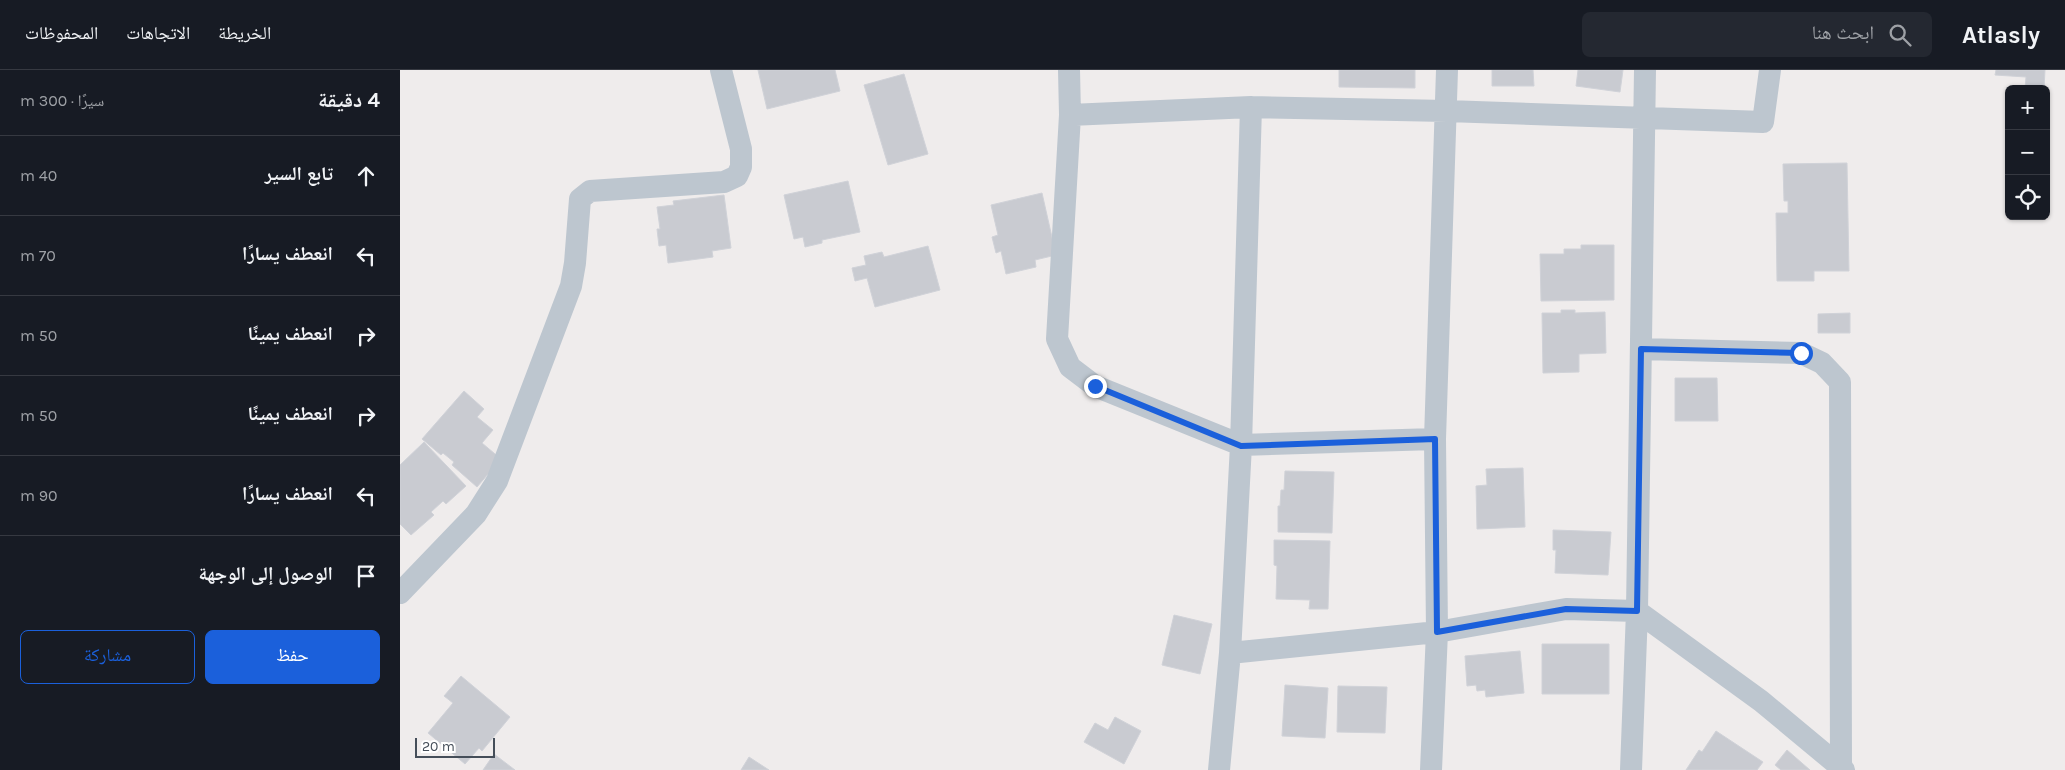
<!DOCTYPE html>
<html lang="ar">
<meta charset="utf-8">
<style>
:root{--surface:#171b24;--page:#242831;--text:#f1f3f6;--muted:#9ea1a6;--line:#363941;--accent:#1b60db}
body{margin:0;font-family:Karla,"Noto Naskh Arabic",sans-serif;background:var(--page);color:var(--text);direction:rtl}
.controls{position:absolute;right:15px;top:15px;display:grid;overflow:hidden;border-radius:8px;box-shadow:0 1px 4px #0004}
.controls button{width:45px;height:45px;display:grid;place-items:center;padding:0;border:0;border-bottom:1px solid var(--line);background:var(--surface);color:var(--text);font:25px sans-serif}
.scale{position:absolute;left:15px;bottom:12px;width:80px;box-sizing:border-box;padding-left:5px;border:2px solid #454e59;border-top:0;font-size:14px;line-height:18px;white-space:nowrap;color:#454e59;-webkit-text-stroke:4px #fff;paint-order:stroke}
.stop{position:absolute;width:15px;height:15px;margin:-11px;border:4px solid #1b60db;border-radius:50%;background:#fff}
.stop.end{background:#1b60db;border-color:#fff;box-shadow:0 1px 5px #0008}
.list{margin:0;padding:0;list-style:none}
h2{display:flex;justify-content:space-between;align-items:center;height:65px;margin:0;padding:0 20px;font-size:21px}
h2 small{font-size:16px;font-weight:400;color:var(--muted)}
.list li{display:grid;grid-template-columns:32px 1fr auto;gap:15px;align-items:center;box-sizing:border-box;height:80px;padding:0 20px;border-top:1px solid var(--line)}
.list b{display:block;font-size:19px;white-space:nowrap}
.list em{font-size:16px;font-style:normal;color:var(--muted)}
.actions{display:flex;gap:10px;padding:15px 20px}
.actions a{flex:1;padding:11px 0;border:1px solid var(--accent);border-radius:8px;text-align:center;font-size:18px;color:var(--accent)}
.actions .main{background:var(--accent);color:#fff}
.icon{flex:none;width:28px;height:28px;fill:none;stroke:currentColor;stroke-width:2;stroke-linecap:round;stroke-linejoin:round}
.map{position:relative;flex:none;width:1665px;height:700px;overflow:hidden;direction:ltr}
header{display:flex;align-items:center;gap:30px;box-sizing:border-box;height:70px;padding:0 25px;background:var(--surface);border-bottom:1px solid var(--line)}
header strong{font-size:24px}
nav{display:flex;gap:28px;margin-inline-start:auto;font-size:18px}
.search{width:350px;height:45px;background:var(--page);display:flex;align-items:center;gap:12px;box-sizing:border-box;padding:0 18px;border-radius:8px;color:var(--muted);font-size:19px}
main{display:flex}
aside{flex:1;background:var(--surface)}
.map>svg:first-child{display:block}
</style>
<header>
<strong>Atlasly</strong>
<div class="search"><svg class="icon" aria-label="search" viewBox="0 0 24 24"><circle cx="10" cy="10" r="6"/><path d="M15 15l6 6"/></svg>ابحث هنا</div>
<nav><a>الخريطة</a><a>الاتجاهات</a><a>المحفوظات</a></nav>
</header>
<main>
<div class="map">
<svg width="1665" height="700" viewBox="0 0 1665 700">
<rect width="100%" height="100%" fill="#efecec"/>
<path fill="#c9cbd1" stroke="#d0d2d8" d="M358,0H435L440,21L367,39Z
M939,0H1015V18L939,17Z
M1092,0H1133L1134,16H1092Z
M1178,0H1223L1220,22L1176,16Z
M1596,0H1645L1644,19H1625L1626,7L1595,5Z
M504,4L528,84L488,95L464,15Z
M1447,93L1449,201H1414V211H1377L1376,143H1388V131H1384L1383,94Z
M448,111L460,162L422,170V173L405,177L403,167L394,169L384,125Z
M642,123L656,185L635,190L636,197L606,204L601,181L596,183L592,167L598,165L591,135Z
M324,125L331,178L312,181L313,187L268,193L266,175L259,176L257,159H260L257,137L274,135L273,131Z
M1181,175H1214V230L1141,231L1140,184H1164V179H1181Z
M528,176L540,220L475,237L467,208L455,211L452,198L466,195L464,186L482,182L484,187Z
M1161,240H1175V243L1205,242L1206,283L1179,284V302L1143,303L1142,243H1161Z
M1450,243V263H1418V244Z
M1275,308H1317L1318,351H1275Z
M64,321L84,339L77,347L93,360L82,373L101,389L77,417L52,395L54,392L43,383L41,385L22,369Z
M24,372L66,416L46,434L43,431L31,442L34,445L11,465L0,454V395Z
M1123,398L1125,457L1077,459L1076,416L1087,415L1086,399Z
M885,401L934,402L932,463L878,462V436H880L881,420H884Z
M1153,460L1211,462L1208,505L1155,503L1156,480H1153Z
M874,470L930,471L928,539H909L910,530L876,529L877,496L874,495Z
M774,545L812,554L800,604L762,595Z
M1142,574H1209V624H1142Z
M1120,581L1124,623L1086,627L1085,620L1077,621L1076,615L1067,616L1065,586Z
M61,606L110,647L82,681L79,678L65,694L28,663L53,633L44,626Z
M885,615L928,618L925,668L882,666Z
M938,616L987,617L985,663L937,662Z
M715,647L741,661L724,694L684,672L695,653L708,660Z
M1316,661L1363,692L1357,700H1286L1299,680L1302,682Z
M1387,680L1410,700H1381L1375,695Z
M94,684L115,700H83Z
M349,687L369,700H341Z"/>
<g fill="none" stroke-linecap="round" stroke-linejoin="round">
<path stroke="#bdc6cf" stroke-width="22" d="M669,0L670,45L657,269L670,297L695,316L841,375L1035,369
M670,45L851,37L1047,41L1363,52L1370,0
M1241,279L1401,283L1422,293L1440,312L1441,698
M0,523L76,444L97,411L171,216L175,193L180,129L190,121L324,112L337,106L341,97V79L321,0
M830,583L1037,562L1166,539L1237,541L1361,631L1444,700
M819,700L830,583L841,375L851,37
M1031,700L1037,562L1035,369L1047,0
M1231,700L1237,541L1245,0"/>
</g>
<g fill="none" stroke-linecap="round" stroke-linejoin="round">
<path stroke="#1b60db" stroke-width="6" d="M695,316L841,376L1035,369L1037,562L1166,539L1237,541L1241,279L1401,283"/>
</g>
</svg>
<div class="controls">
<button>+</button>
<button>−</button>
<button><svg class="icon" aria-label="locate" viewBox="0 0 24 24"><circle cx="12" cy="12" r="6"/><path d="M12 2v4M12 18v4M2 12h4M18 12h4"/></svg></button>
</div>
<div class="scale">20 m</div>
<div class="stop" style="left:1401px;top:283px"></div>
<div class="stop end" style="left:695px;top:316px"></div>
</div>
<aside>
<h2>4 دقيقة<small>سيرًا · 300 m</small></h2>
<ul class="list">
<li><svg class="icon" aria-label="ahead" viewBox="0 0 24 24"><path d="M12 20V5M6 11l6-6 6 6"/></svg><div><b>تابع السير</b></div><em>40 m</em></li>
<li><svg class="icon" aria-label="left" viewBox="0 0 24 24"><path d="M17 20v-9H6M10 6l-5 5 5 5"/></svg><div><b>انعطف يسارًا</b></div><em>70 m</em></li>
<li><svg class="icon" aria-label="right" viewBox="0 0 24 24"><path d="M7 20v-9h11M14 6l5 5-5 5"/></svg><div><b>انعطف يمينًا</b></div><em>50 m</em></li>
<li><svg class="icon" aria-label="right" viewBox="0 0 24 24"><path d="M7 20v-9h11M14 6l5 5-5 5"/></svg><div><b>انعطف يمينًا</b></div><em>50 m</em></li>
<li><svg class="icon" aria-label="left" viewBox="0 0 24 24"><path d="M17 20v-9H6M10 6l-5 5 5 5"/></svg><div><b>انعطف يسارًا</b></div><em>90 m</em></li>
<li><svg class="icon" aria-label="arrive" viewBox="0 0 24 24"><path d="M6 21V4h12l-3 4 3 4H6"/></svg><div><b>الوصول إلى الوجهة</b></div></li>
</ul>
<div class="actions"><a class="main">حفظ</a><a>مشاركة</a></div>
</aside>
</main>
